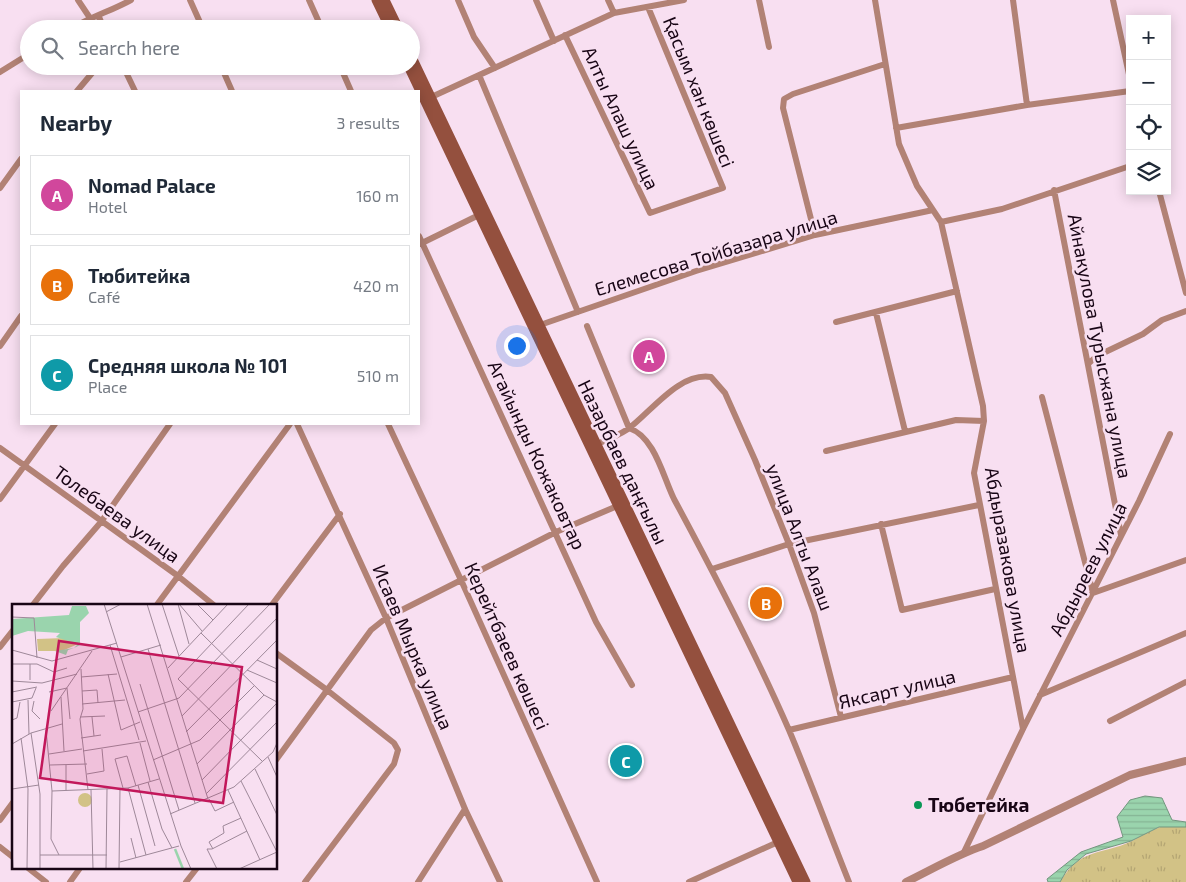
<!DOCTYPE html>
<meta charset="utf-8">
<style>
:root{--surface:#fff;--page:#f6f6f7;--text:#1f2937;--muted:#747a83;--line:#e0e1e3;--accent:#0b9757}
body{margin:0;font-family:"Exo 2",sans-serif;background:var(--page);color:var(--text)}
.controls{position:absolute;right:15px;top:15px;display:grid;overflow:hidden;border-radius:0px;box-shadow:0 2px 12px #0003}
.controls button{width:45px;height:45px;display:grid;place-items:center;padding:0;border:0;border-bottom:1px solid var(--line);background:var(--surface);color:var(--text);font:25px sans-serif}
.you{position:absolute;left:516px;top:345px;width:18px;height:18px;margin:-12px;border:4px solid #fff;border-radius:50%;background:#1a73e8;box-shadow:0 0 0 8px #1a73e833}
.badge{display:grid;place-items:center;width:32px;height:32px;border-radius:50%;background:var(--accent);color:#fff;font-size:16px;font-weight:700}
.pin{position:absolute;translate:-50% -50%;border:2px solid #fff;box-shadow:0 1px 5px #0006}
.list{margin:0;padding:0;list-style:none}
h2{display:flex;justify-content:space-between;align-items:center;height:65px;margin:0;padding:0 20px;font-size:21px}
h2 small{font-size:16px;font-weight:400;color:var(--muted)}
.list li{display:grid;grid-template-columns:32px 1fr auto;gap:15px;align-items:center;box-sizing:border-box;height:80px;margin:0 10px 10px;padding:0 10px;border:1px solid var(--line);border-radius:0px}
.list b{display:block;font-size:19px;white-space:nowrap}
.list p{margin:0;font-size:16px;white-space:nowrap;color:var(--muted)}
.list em{font-size:16px;font-style:normal;color:var(--muted)}
.icon{flex:none;width:28px;height:28px;fill:none;stroke:currentColor;stroke-width:2;stroke-linecap:round;stroke-linejoin:round}
.map{position:relative;flex:none;width:1186px;height:882px;overflow:hidden}
.search{position:absolute;background:var(--surface);box-shadow:0 2px 12px #0003;left:20px;top:20px;width:400px;height:55px;display:flex;align-items:center;gap:12px;box-sizing:border-box;padding:0 18px;border-radius:28px;color:var(--muted);font-size:19px}
.panel{position:absolute;background:var(--surface);box-shadow:0 2px 12px #0003;left:20px;top:90px;width:400px;height:335px;border-radius:0px}
.map>svg:first-child{display:block}
</style>
<div class="map">
<svg width="1186" height="882" viewBox="0 0 1186 882">
<defs>
<pattern id="park-tufts" width="24" height="20" patternUnits="userSpaceOnUse" patternTransform="scale(1.25)"><rect width="24" height="20" fill="#d2c286"/><path d="M3 7l-1-3M5 7V3M7 7l1-3M15 17l-1-3M17 17v-4M19 17l1-3" fill="none" stroke="#b4a573"/></pattern>
<pattern id="water-rules" width="6" height="5" patternUnits="userSpaceOnUse" patternTransform="scale(1.25)"><rect width="6" height="5" fill="#9ad4ad"/><path d="M0 2.5h6" fill="none" stroke="#84b494"/></pattern>
</defs>
<rect width="100%" height="100%" fill="#f8dff1"/>
<path fill="url(#park-tufts)" d="M1160,827H1186V882H1060C1081,847 1100,856 1132,841C1141,836 1150,831 1160,827Z"/>
<path fill="url(#water-rules)" stroke="#73967f" d="M1145,796L1162,798L1172,820L1186,822V827H1159L1131,841L1086,854L1067,870L1060,882H1048L1047,879L1081,852L1123,837L1117,817L1130,800Z"/>
<g fill="none" stroke-linecap="round" stroke-linejoin="round">
<path stroke="#b28275" stroke-width="6" d="M78,0L90,18
M190,0L203,29
M309,0L322,29
M458,0L474,37L495,68
M536,0L554,41
M608,0L614,13
M759,0L769,47
M875,0L899,144L917,186L941,222L983,406L984,421L974,473L1023,729
M1013,0L1027,105
M1113,0L1130,79
M99,17L104,29
M71,29C90,17 111,11 131,0
M565,35L650,213L723,188L648,7
M123,66L135,91
M221,66L232,91
M340,66L351,91
M0,72L29,54
M479,75L578,312
M77,91L98,66
M427,99L614,13L684,0
M896,128L1027,105L1130,91
M0,188L21,159
M1054,190L1121,535
M1159,191L1186,293
M941,222L1002,209L1130,166
M815,235L783,108L784,99L793,94L885,64
M419,236L596,622L632,685
M420,244L483,213
M876,313L905,431
M836,322L957,291
M540,325L696,271L815,235L933,210
M587,326L629,428C655,437 663,477 674,499C715,575 755,652 789,730C810,780 829,832 849,882
M0,346L21,316
M1089,363L1097,356L1143,334L1162,320L1186,311
M1042,397L1093,593L1186,560
M297,424L386,618L465,809L500,882
M388,424L461,580L597,882
M597,444C607,440 619,435 628,429C651,412 679,372 711,377L725,393L755,460L789,544L814,613L841,717
M0,448L178,576L215,606
M826,451L956,420L984,421
M0,499L55,424
M881,524L902,610L995,589
M712,569L789,544L979,505
M32,606L63,566L101,522L170,424
M156,606L290,424
M271,606L340,514
M0,647L14,629
M276,653L327,690L394,743L398,750L394,764L305,882
M1040,695L1186,633
M1110,721L1186,682
M789,730L1013,677
M276,760L371,630L386,618L556,532L622,504
M0,820L14,801
M0,847L14,858
M964,852L1023,729L1139,501L1170,434
M28,868L46,882
M70,882L80,868
M186,882L197,868
M418,882L465,809
M689,882L778,842"/>
<path stroke="#b28275" stroke-width="8" d="M906,882C931,870 958,854 983,846L1130,775L1186,761"/>
<path stroke="#94503e" stroke-width="9" d="M376,0L390,29
M385,0L399,29
M411,55L806,882
M408,66L797,882"/>
</g>
<circle fill="#0b9757" stroke="#f8dff1" stroke-width="2" cx="918" cy="805" r="5"/>
<g text-anchor="middle" stroke-width="5" stroke-linejoin="round" paint-order="stroke">
<g font-size="19" fill="#180515" stroke="#f8dff1">
<text transform="translate(699 92) rotate(68)" y="7">Қасым хан көшесі</text>
<text transform="translate(621 118) rotate(65)" y="7">Алты Алаш улица</text>
<text transform="translate(716 253) rotate(-17)" y="7">Елемесова Тойбазара улица</text>
<text transform="translate(1100 346) rotate(79)" y="7">Айнакулова Турысжана улица</text>
<text transform="translate(537 455) rotate(65)" y="7">Агайынды Кожаковтар</text>
<text transform="translate(623 462) rotate(64)" y="7">Назарбаев даңғылы</text>
<text transform="translate(117 514) rotate(36)" y="7">Толебаева улица</text>
<text transform="translate(800 537) rotate(69)" y="7">улица Алты Алаш</text>
<text transform="translate(1008 560) rotate(80)" y="7">Абдыразакова улица</text>
<text transform="translate(1088 569) rotate(-63)" y="7">Абдыреев улица</text>
<text transform="translate(507 646) rotate(66)" y="7">Керейтбаеев көшесі</text>
<text transform="translate(413 647) rotate(67)" y="7">Исаев Мырка улица</text>
<text transform="translate(897 689) rotate(-13)" y="7">Яксарт улица</text>
</g>
<g font-size="19" font-weight="bold" fill="#180515" stroke="#f8dff1" text-anchor="start">
<text x="928" y="812">Тюбетейка</text>
</g>
</g>
<g transform="translate(12 604)">
<rect width="265" height="265" fill="#f8dff1"/>
<path d="M66 196a7 7 0 1 1 14 0a7 7 0 1 1-14 0Z" fill="#d2c286"/>
<path d="M52,34L66,40L50,47H26L25,35Z" fill="#d2c286"/>
<path d="M60,2H74L77,9L68,18V41L62,44L56,46L54,51L43,47L62,44L66,40L44,33L48,29L16,27L0,32V15L57,11Z" fill="#9ad4ad"/>
<path fill="none" stroke="#9ad4ad" stroke-width="2.5" d="M163,245L171,265"/>
<path fill="none" stroke="#9e8899" stroke-width="1" d="M92,0L169,242L179,265M135,0L196,195M150,0L167,52M166,0L177,40M167,0L190,27M185,0L201,16M237,0L166,75L250,157M94,8L109,0M0,13L22,14L25,54M189,29L252,91L265,98M98,41L127,136M136,45L183,199M0,46L40,57L105,39M109,53L149,41M245,56L265,65M0,60H25L42,68L55,64M18,60V76M156,64L216,0M69,65L71,105L68,115L76,186M235,66L265,79M96,70L109,126L128,118M69,73L105,70M0,77L30,79L65,70M128,80L167,206M70,87L85,86L86,99M0,88L25,83M37,88L55,84L58,115M49,93L52,147M16,96L17,130M22,97L20,107L28,115M0,98L20,94L24,84M70,100L113,96M39,107L80,47M126,108L167,94L258,0M170,112L265,14M68,113L93,112M80,113L82,132M0,116L5,114L8,98M34,126L40,187L39,235L47,251M174,128L265,36M19,129L28,190V265M9,134L16,185L15,265M69,134L89,131M128,139L138,177M0,140L19,129L50,120M71,147L134,137M37,150L70,145M256,153L265,173M141,156L188,136L242,82M185,160L252,91M38,161L75,160M243,165L265,211M75,170L92,167L90,145M190,176L265,99M229,177L265,248M136,178L150,225L160,244M126,181L143,242M111,184L103,155L115,152L124,182M116,184L134,251M0,185L27,181M79,186L81,265M216,186L248,256M40,187L116,184L147,175M54,187V161M194,190L265,118M197,195L203,207L222,198M158,210L222,183L261,148L265,139M119,234L124,254M0,243L1,265M201,245L197,238L212,229L211,222L229,214M28,251H95M108,258L167,242M94,265L95,185M107,265L108,184M205,265L195,245H200L235,227M227,265L265,248"/>
<path fill="#c2185b" fill-opacity="0.15" stroke="#c2185b" stroke-width="2.5" d="M47,37L230,63L211,199L28,174Z"/>
<rect width="265" height="265" fill="none" stroke="#180515" stroke-width="2.5"/>
</g>
</svg>
<div class="controls">
<button>+</button>
<button>−</button>
<button><svg class="icon" aria-label="locate" viewBox="0 0 24 24"><circle cx="12" cy="12" r="6"/><path d="M12 2v4M12 18v4M2 12h4M18 12h4"/></svg></button>
<button><svg class="icon" aria-label="layers" viewBox="0 0 24 24"><path d="M12 4l9 5-9 5-9-5zM3 14l9 5 9-5"/></svg></button>
</div>
<div class="you"></div>
<div class="pin badge" style="left:649px;top:356px;background:#d1479c">A</div>
<div class="pin badge" style="left:766px;top:603px;background:#e8710a">B</div>
<div class="pin badge" style="left:626px;top:761px;background:#0f9aa8">C</div>
<div class="search"><svg class="icon" aria-label="search" viewBox="0 0 24 24"><circle cx="10" cy="10" r="6"/><path d="M15 15l6 6"/></svg>Search here</div>
<section class="panel">
<h2>Nearby<small>3 results</small></h2>
<ul class="list">
<li><span class="badge" style="background:#d1479c">A</span><div><b>Nomad Palace</b><p>Hotel</p></div><em>160 m</em></li>
<li><span class="badge" style="background:#e8710a">B</span><div><b>Тюбитейка</b><p>Café</p></div><em>420 m</em></li>
<li><span class="badge" style="background:#0f9aa8">C</span><div><b>Средняя школа № 101</b><p>Place</p></div><em>510 m</em></li>
</ul>
</section>
</div>
